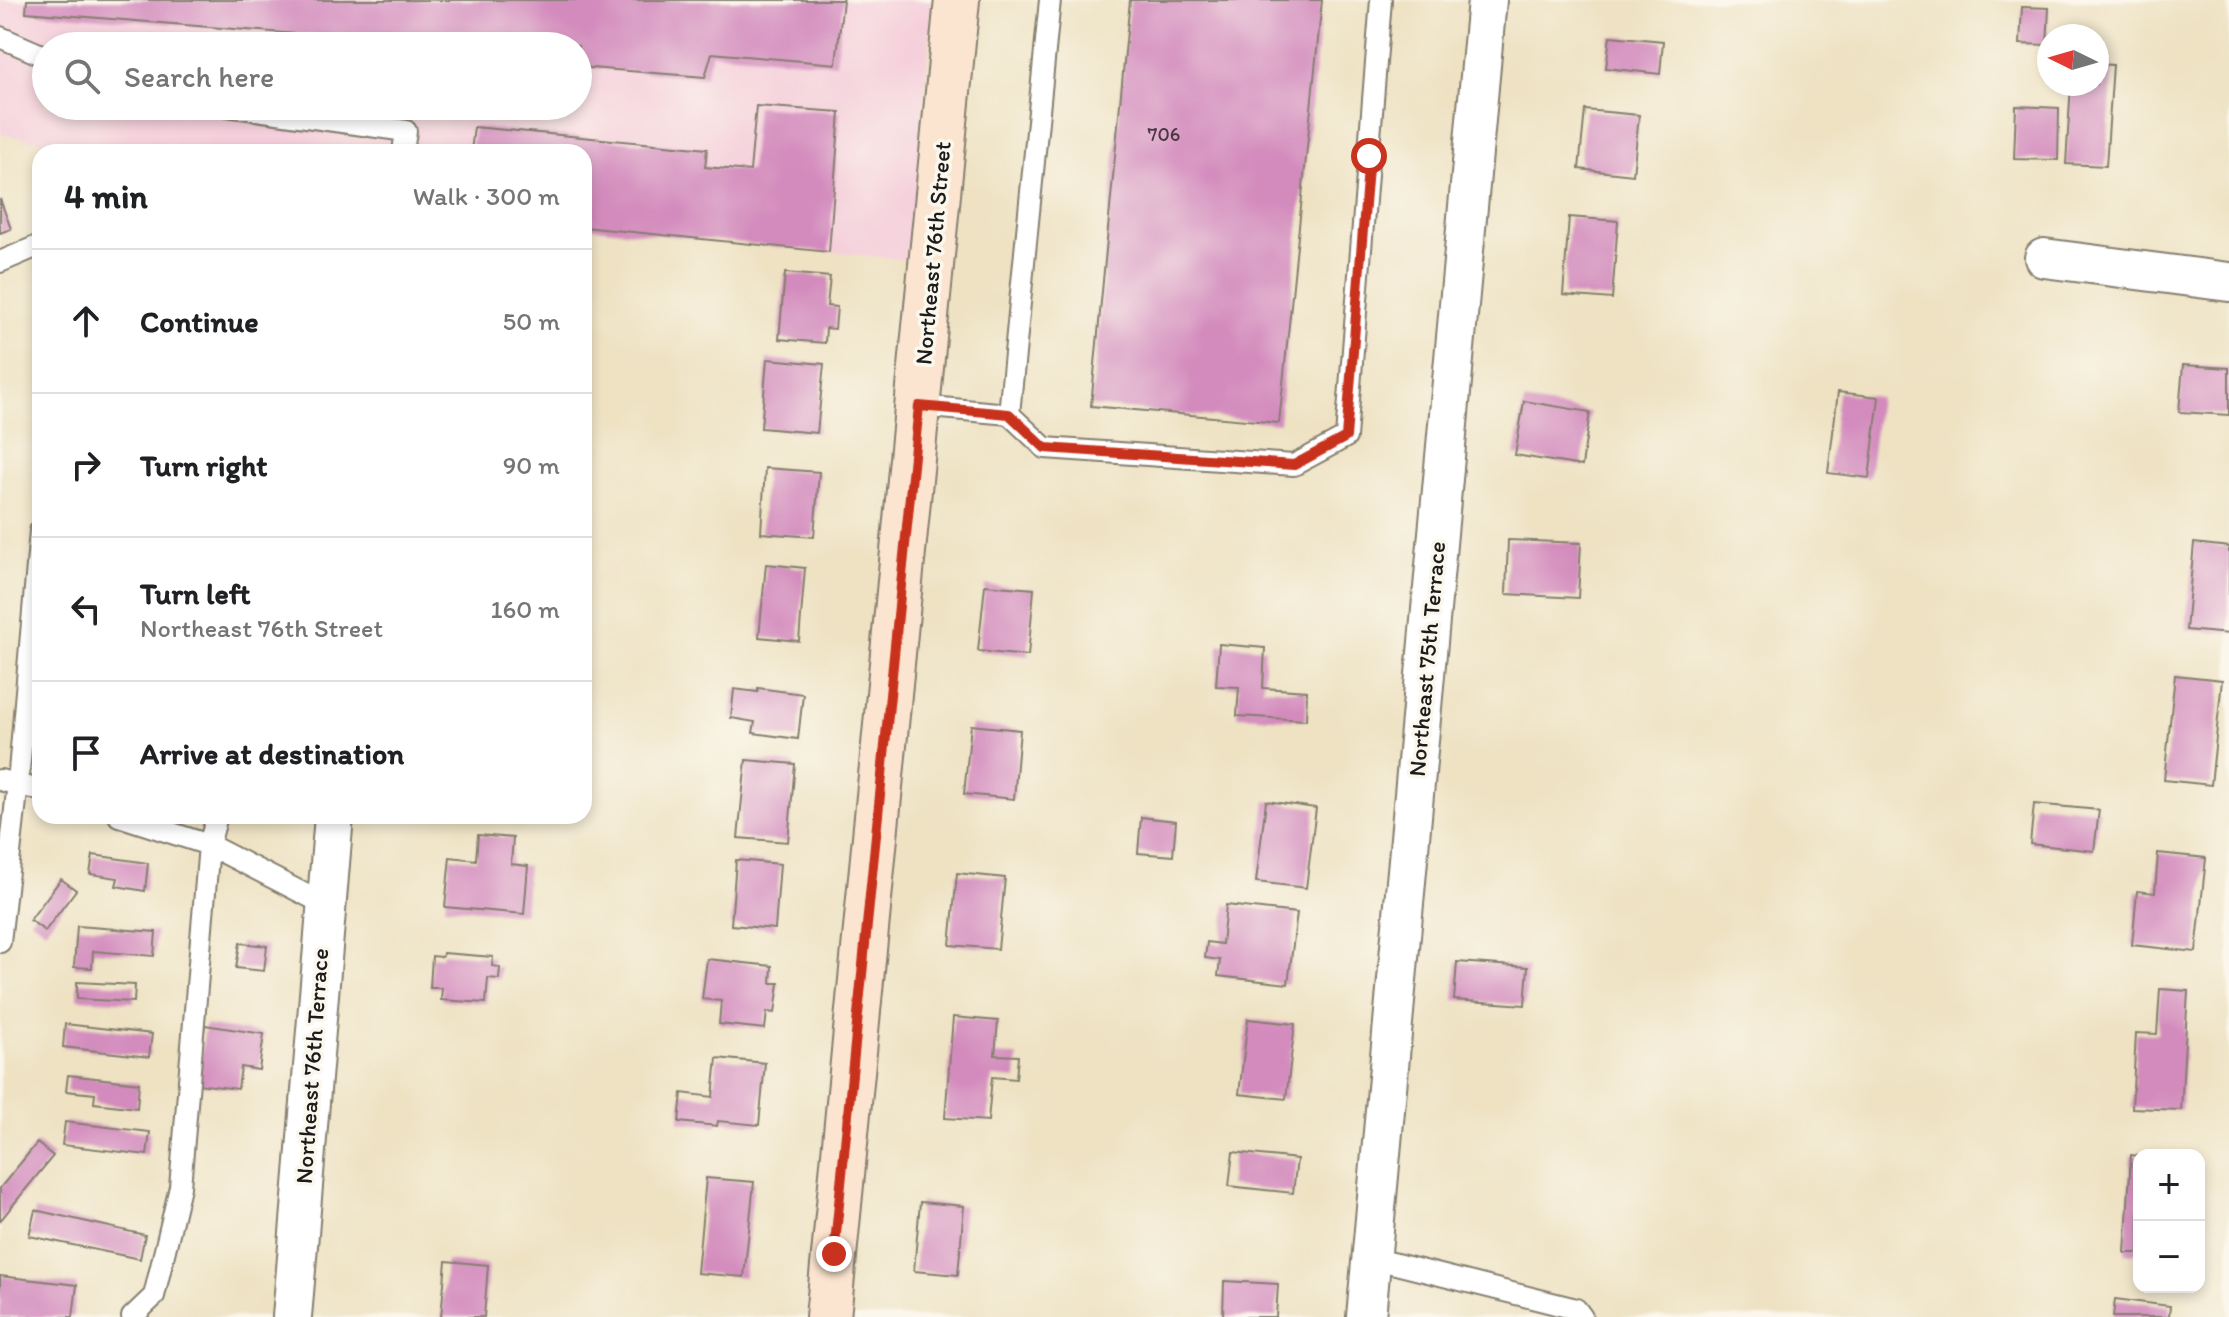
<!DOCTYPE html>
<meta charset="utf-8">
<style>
:root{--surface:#fff;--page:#f6f6f6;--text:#202124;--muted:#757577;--line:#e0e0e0}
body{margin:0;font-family:Itim,sans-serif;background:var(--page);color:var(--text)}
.controls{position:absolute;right:24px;bottom:24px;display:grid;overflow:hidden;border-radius:16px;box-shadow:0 4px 12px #0003}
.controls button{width:72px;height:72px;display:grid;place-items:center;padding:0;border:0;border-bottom:2px solid var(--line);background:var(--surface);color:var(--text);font:40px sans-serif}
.compass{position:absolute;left:2037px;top:24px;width:72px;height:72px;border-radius:50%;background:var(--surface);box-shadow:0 4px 12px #0003;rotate:275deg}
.stop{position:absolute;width:24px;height:24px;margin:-18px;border:6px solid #c8321e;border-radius:50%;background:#fff}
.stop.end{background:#c8321e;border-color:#fff;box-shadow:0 2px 8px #0008}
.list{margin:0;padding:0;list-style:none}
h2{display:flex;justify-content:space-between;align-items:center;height:104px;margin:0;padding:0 32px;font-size:34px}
h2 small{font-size:26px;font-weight:400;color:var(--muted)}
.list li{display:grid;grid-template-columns:52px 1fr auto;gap:24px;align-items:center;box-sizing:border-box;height:144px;padding:0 32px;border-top:2px solid var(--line)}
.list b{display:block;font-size:30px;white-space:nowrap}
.list p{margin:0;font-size:26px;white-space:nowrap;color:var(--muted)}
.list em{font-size:26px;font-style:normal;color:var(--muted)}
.icon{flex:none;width:44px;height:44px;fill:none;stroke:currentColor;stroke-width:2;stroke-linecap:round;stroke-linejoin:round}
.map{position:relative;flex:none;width:2229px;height:1317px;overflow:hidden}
.search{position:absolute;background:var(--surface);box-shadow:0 4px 12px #0003;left:32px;top:32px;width:560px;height:88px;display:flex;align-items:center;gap:20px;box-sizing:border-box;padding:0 28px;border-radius:44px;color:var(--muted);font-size:30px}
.panel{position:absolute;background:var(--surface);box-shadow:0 4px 12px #0003;left:32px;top:144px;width:560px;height:680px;border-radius:24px}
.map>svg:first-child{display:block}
</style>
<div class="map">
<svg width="2229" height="1317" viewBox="0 0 2229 1317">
<rect width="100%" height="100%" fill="#fbf7ec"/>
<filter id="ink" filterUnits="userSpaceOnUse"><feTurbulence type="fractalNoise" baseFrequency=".0125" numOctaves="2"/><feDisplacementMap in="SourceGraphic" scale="16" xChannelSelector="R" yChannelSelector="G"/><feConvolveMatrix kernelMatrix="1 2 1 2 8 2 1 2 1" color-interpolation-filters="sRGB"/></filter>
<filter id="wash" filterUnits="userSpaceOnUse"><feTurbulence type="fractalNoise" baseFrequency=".006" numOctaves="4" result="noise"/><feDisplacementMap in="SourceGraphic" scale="32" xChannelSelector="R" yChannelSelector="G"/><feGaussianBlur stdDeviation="1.8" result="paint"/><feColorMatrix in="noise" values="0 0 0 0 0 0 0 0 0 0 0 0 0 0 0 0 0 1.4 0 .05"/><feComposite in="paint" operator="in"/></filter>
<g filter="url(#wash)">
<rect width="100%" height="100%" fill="#eee2c3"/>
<path fill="#f5cfdb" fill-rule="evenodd" d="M0,0H933L910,260L584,227V152H99L0,134ZM46,46H578V106H46Z"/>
<g id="blocks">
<path fill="#d38bbd" d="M27,0H843L836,64L712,53L705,77L578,67V46H530V40L487,39L485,46H443L26,12Z
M1130,0H1322L1279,423L1091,406Z
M2022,7L2049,8L2047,45L2020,44Z
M283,36L333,40V46H283Z
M1610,36L1663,41L1660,74L1606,68Z
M2097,64L2113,65L2106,166L2066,164L2071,84H2097Z
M756,106L840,112L829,252L584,227V152H471L474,127L707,149L705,167L750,171Z
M2016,106L2059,108L2058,160L2014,159Z
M1585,110L1639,115L1633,175L1579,169Z
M0,199L11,229L0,233Z
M1569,217L1618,221L1612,299L1563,295Z
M785,273L830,277L827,306L837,307L835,329L826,328L825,343L779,339Z
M767,359L824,364L817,433L761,428Z
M2183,365L2229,368V415L2179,412Z
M1838,392L1879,397L1869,478L1828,473Z
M1524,401L1590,412L1582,466L1515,455Z
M765,468L819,472L814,537L761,533Z
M1508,540L1581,543L1578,598L1506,594Z
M2194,543L2229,547V634L2186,630Z
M766,564L805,568L799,641L759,637Z
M985,585L1034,589L1028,656L978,651Z
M1219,644L1265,648L1263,688L1307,691L1306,720L1237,716L1239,687L1216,686Z
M2175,675L2222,680L2211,785L2164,780Z
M758,688L803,694L798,739L753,733L755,722L731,718L734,689L758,692Z
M971,725L1020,730L1014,799L964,794Z
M746,760L795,764L788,842L738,838Z
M1266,801L1316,808L1306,888L1256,882Z
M2034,804L2099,810L2094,851L2030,844Z
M1141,817L1176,821L1173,856L1138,853Z
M478,835L513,838L511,864L528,866L524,914L445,907L450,857L476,860Z
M2158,853L2206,858L2196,952L2132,945L2137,891L2155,893Z
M93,855L148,863L145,891L116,886L118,878L90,874Z
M736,860L780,864L775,929L731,925Z
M957,873L1005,878L998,949L950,945Z
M61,879L76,890L45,931L30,920Z
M1226,905L1297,913L1288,984L1218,976L1220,960L1205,958L1207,942L1222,944Z
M77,926L156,932L154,956L93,951L92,968L74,967Z
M240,943L267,946L264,971L236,968Z
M443,953L493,957L492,966L500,967L499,979L488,978L486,1003L441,1000L442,988H430L432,956L442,957Z
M707,959L772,966L771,983H779L775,1013L767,1012L765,1029L719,1024L721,1001L702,999Z
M1457,962L1528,967L1525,1005L1454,1000Z
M77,982L135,985L134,1002L77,999Z
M2160,989L2188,991L2181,1110L2132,1108L2136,1033L2157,1034Z
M953,1017L998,1021L995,1055L1018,1056L1016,1079L992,1077L988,1121L945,1118Z
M1248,1019L1295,1024L1286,1099L1239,1094Z
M65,1024L152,1034L149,1057L63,1047Z
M205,1025L264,1034L259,1070L241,1067L238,1089L197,1084Z
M717,1058L765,1063L759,1125L718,1121L717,1126L679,1122L682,1093L713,1097Z
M68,1075L139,1083L137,1108L94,1103L95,1094L66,1091Z
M65,1122L150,1132L147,1155L62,1145Z
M37,1143L53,1156L0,1221V1188Z
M1233,1152L1297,1159L1293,1193L1229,1186Z
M2131,1155L2139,1156V1253H2125Z
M706,1178L754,1182L744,1277L697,1273Z
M920,1202L964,1206L958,1275L914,1271Z
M35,1210L145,1235L140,1259L29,1236Z
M446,1261L488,1265L484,1317H441Z
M0,1276L77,1285L73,1317H0Z
M1224,1281L1278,1284L1276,1317H1223Z
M2115,1299L2170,1306L2169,1317H2113Z"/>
</g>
</g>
<g filter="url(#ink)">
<use href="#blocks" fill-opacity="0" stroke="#857f70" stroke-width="2"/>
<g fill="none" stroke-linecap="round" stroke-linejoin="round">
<g stroke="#857f70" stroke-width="24">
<path id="lane" d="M0,37L46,57
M227,106L406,131L403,152
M0,262L40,245
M919,406L1009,414L1045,448L1294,465L1346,437L1381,0
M1009,414L1050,0
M0,780L40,790
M119,816L209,845L324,904
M0,942L18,783L40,531
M1372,1258L1576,1309L1582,1317
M132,1317L154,1296L180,1187L209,845L217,816"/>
</g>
<g stroke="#857f70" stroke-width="42">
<path id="street" d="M2044,258L2229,282
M292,1317L334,816
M1366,1317L1487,0"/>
</g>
<g stroke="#857f70" stroke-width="48">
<path id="secondary" d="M828,1317L957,0"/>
</g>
<use href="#lane" stroke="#fff" stroke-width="20"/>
<use href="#street" stroke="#fff" stroke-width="38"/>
<use href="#secondary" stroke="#fce5d0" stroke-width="44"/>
</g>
</g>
<g fill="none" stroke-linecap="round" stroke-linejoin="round" filter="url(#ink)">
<path stroke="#c8321e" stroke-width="10" d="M834,1254L919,406L1009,414L1045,448L1294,465L1346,437L1369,156"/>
</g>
<g text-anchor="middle" stroke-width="7" stroke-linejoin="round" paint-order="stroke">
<g font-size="20" fill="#4a3844">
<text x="1164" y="141">706</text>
</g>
<g font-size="24" fill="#1c1c1c" stroke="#fbf7ec">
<text transform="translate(933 253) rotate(-85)" y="8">Northeast 76th Street</text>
<text transform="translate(1427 659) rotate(-85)" y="8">Northeast 75th Terrace</text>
<text transform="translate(312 1066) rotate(-86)" y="8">Northeast 76th Terrace</text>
</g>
</g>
</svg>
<div class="controls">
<button>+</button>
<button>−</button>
</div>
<svg class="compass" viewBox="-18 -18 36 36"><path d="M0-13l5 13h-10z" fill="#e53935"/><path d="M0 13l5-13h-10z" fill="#757577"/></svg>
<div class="stop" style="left:1369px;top:156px"></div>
<div class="stop end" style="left:834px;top:1254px"></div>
<div class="search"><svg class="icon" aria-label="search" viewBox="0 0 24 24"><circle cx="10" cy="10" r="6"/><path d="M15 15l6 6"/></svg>Search here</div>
<section class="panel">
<h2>4 min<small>Walk · 300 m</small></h2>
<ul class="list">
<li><svg class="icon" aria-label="ahead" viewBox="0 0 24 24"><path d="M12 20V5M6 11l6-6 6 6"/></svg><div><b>Continue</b></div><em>50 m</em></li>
<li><svg class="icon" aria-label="right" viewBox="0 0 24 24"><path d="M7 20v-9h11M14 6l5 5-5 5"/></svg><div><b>Turn right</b></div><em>90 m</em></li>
<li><svg class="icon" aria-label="left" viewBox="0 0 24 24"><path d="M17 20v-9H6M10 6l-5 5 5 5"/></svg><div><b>Turn left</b><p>Northeast 76th Street</p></div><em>160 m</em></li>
<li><svg class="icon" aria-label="arrive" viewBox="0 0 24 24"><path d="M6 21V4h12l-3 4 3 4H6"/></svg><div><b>Arrive at destination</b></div></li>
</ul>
</section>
</div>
